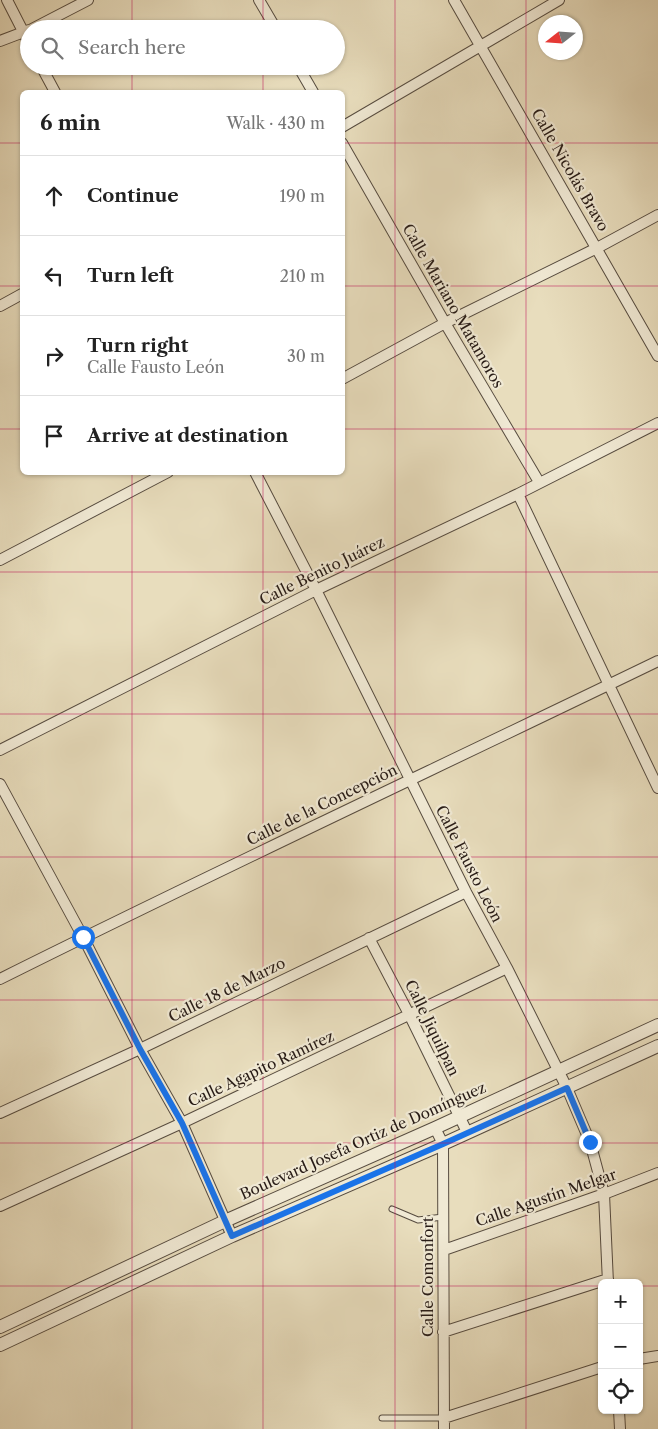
<!DOCTYPE html>
<meta charset="utf-8">
<style>
:root{--surface:#fff;--page:#f2f2f2;--text:#222;--muted:#767676;--line:#e0e0e0}
body{margin:0;font-family:"Libre Caslon Text",serif;background:var(--page);color:var(--text)}
.controls{position:absolute;right:15px;bottom:15px;display:grid;overflow:hidden;border-radius:8px;box-shadow:0 1px 4px #0004}
.controls button{width:45px;height:45px;display:grid;place-items:center;padding:0;border:0;border-bottom:1px solid var(--line);background:var(--surface);color:var(--text);font:25px sans-serif}
.compass{position:absolute;left:538px;top:15px;width:45px;height:45px;border-radius:50%;background:var(--surface);box-shadow:0 1px 4px #0004;rotate:253deg}
.stop{position:absolute;width:15px;height:15px;margin:-11px;border:4px solid #1a73e8;border-radius:50%;background:#fff}
.stop.end{background:#1a73e8;border-color:#fff;box-shadow:0 1px 5px #0008}
.list{margin:0;padding:0;list-style:none}
h2{display:flex;justify-content:space-between;align-items:center;height:65px;margin:0;padding:0 20px;font-size:21px}
h2 small{font-size:16px;font-weight:400;color:var(--muted)}
.list li{display:grid;grid-template-columns:32px 1fr auto;gap:15px;align-items:center;box-sizing:border-box;height:80px;padding:0 20px;border-top:1px solid var(--line)}
.list b{display:block;font-size:19px;white-space:nowrap}
.list p{margin:0;font-size:16px;white-space:nowrap;color:var(--muted)}
.list em{font-size:16px;font-style:normal;color:var(--muted)}
.icon{flex:none;width:28px;height:28px;fill:none;stroke:currentColor;stroke-width:2;stroke-linecap:round;stroke-linejoin:round}
.map{position:relative;flex:none;width:658px;height:1429px;overflow:hidden}
.search{position:absolute;background:var(--surface);box-shadow:0 1px 4px #0004;left:20px;top:20px;width:325px;height:55px;display:flex;align-items:center;gap:12px;box-sizing:border-box;padding:0 18px;border-radius:28px;color:var(--muted);font-size:19px}
.panel{position:absolute;background:var(--surface);box-shadow:0 1px 4px #0004;left:20px;top:90px;width:325px;height:385px;border-radius:8px}
.map>svg:first-child{display:block}
</style>
<div class="map">
<svg width="658" height="1429" viewBox="0 0 658 1429">
<rect width="100%" height="100%" fill="#e8ddbd"/>
<filter id="stains"><feTurbulence type="fractalNoise" baseFrequency=".004" numOctaves="4"/><feColorMatrix values="0 0 0 0 .2 0 0 0 0 .09 0 0 0 0 .02 0 0 0 .5 -.17"/></filter>
<radialGradient id="worn" r=".72"><stop offset=".6" stop-color="#630" stop-opacity="0"/><stop offset="1" stop-color="#630" stop-opacity=".3"/></radialGradient>
<g fill="none" stroke-linecap="round" stroke-linejoin="round">
<g stroke="#574c40" stroke-width="7">
<path id="service" d="M392,1209L418,1220L443,1217
M382,1418H444"/>
</g>
<g stroke="#574c40" stroke-width="12">
<path id="minor" d="M7,0L29,43
M259,0L276,29
M454,0L658,356
M32,29L88,0
M0,41L29,30
M41,66L55,92
M298,66L313,92
M342,127L559,0
M342,143L445,323L539,482
M0,306L22,294
M342,379L445,323L597,248L658,215
M255,472L316,590L466,892L507,968L567,1088L590,1142L604,1194L608,1283
M518,494L658,788
M0,560L168,472
M0,750L316,590L518,494L658,423
M0,784L83,937L140,1049L182,1123L232,1236
M369,938L410,1016L467,1132
M0,979C218,870 439,767 658,661
M0,1113L140,1049L466,892
M435,1128L443,1144L444,1429
M0,1206L182,1123L507,968
M444,1250L604,1194L658,1173
M443,1332L608,1279
M639,1359L658,1356
M619,1410L620,1429
M444,1418L602,1367"/>
</g>
<g stroke="#574c40" stroke-width="14">
<path id="tertiary" d="M0,1327L225,1221L435,1128L658,1025
M0,1345L232,1236L443,1144L658,1046"/>
</g>
<use href="#service" stroke="#f0e9d4" stroke-width="5"/>
<use href="#minor" stroke="#f0e9d4" stroke-width="10"/>
<use href="#tertiary" stroke="#f0e9d4" stroke-width="12"/>
</g>
<g fill="none" stroke-linecap="round" stroke-linejoin="round">
<path stroke="#1a73e8" stroke-width="6" d="M83,937L140,1049L182,1123L232,1236L443,1144L567,1088L590,1142"/>
</g>
<path fill="none" stroke="#c2185b" stroke-width="1" stroke-opacity="0.55" d="M132,0V29M263,0V29M395,0V1429M526,0V1429M132,66V92M263,66V92M0,143H22M342,143H658M0,286H22M342,286H658M0,429H22M342,429H658M132,472V1429M263,472V1429M0,572H658M0,714H658M0,857H658M0,1000H658M0,1143H658M0,1286H602M639,1286H658"/>
<g text-anchor="middle" stroke-width="4.5" stroke-linejoin="round" paint-order="stroke">
<g font-size="15" fill="#271b16" stroke="#f0e9d4">
<text transform="translate(570 170) rotate(60)" y="5">Calle Nicolás Bravo</text>
<text transform="translate(453 306) rotate(60)" y="5">Calle Mariano Matamoros</text>
<text transform="translate(322 571) rotate(-26)" y="5">Calle Benito Juárez</text>
<text transform="translate(322 805) rotate(-26)" y="5">Calle de la Concepción</text>
<text transform="translate(469 864) rotate(63)" y="5">Calle Fausto León</text>
<text transform="translate(227 990) rotate(-26)" y="5">Calle 18 de Marzo</text>
<text transform="translate(432 1028) rotate(64)" y="5">Calle Jiquilpan</text>
<text transform="translate(261 1069) rotate(-25)" y="5">Calle Agapito Ramírez</text>
<text transform="translate(363 1141) rotate(-24)" y="5">Boulevard Josefa Ortiz de Domínguez</text>
<text transform="translate(546 1198) rotate(-19)" y="5">Calle Agustín Melgar</text>
<text transform="translate(428 1277) rotate(-90)" y="5">Calle Comonfort</text>
</g>
</g>
<rect width="100%" height="100%" filter="url(#stains)"/>
<rect width="100%" height="100%" fill="url(#worn)"/>
</svg>
<div class="controls">
<button>+</button>
<button>−</button>
<button><svg class="icon" aria-label="locate" viewBox="0 0 24 24"><circle cx="12" cy="12" r="6"/><path d="M12 2v4M12 18v4M2 12h4M18 12h4"/></svg></button>
</div>
<svg class="compass" viewBox="-18 -18 36 36"><path d="M0-13l5 13h-10z" fill="#e53935"/><path d="M0 13l5-13h-10z" fill="#767676"/></svg>
<div class="stop" style="left:83px;top:937px"></div>
<div class="stop end" style="left:590px;top:1142px"></div>
<div class="search"><svg class="icon" aria-label="search" viewBox="0 0 24 24"><circle cx="10" cy="10" r="6"/><path d="M15 15l6 6"/></svg>Search here</div>
<section class="panel">
<h2>6 min<small>Walk · 430 m</small></h2>
<ul class="list">
<li><svg class="icon" aria-label="ahead" viewBox="0 0 24 24"><path d="M12 20V5M6 11l6-6 6 6"/></svg><div><b>Continue</b></div><em>190 m</em></li>
<li><svg class="icon" aria-label="left" viewBox="0 0 24 24"><path d="M17 20v-9H6M10 6l-5 5 5 5"/></svg><div><b>Turn left</b></div><em>210 m</em></li>
<li><svg class="icon" aria-label="right" viewBox="0 0 24 24"><path d="M7 20v-9h11M14 6l5 5-5 5"/></svg><div><b>Turn right</b><p>Calle Fausto León</p></div><em>30 m</em></li>
<li><svg class="icon" aria-label="arrive" viewBox="0 0 24 24"><path d="M6 21V4h12l-3 4 3 4H6"/></svg><div><b>Arrive at destination</b></div></li>
</ul>
</section>
</div>
